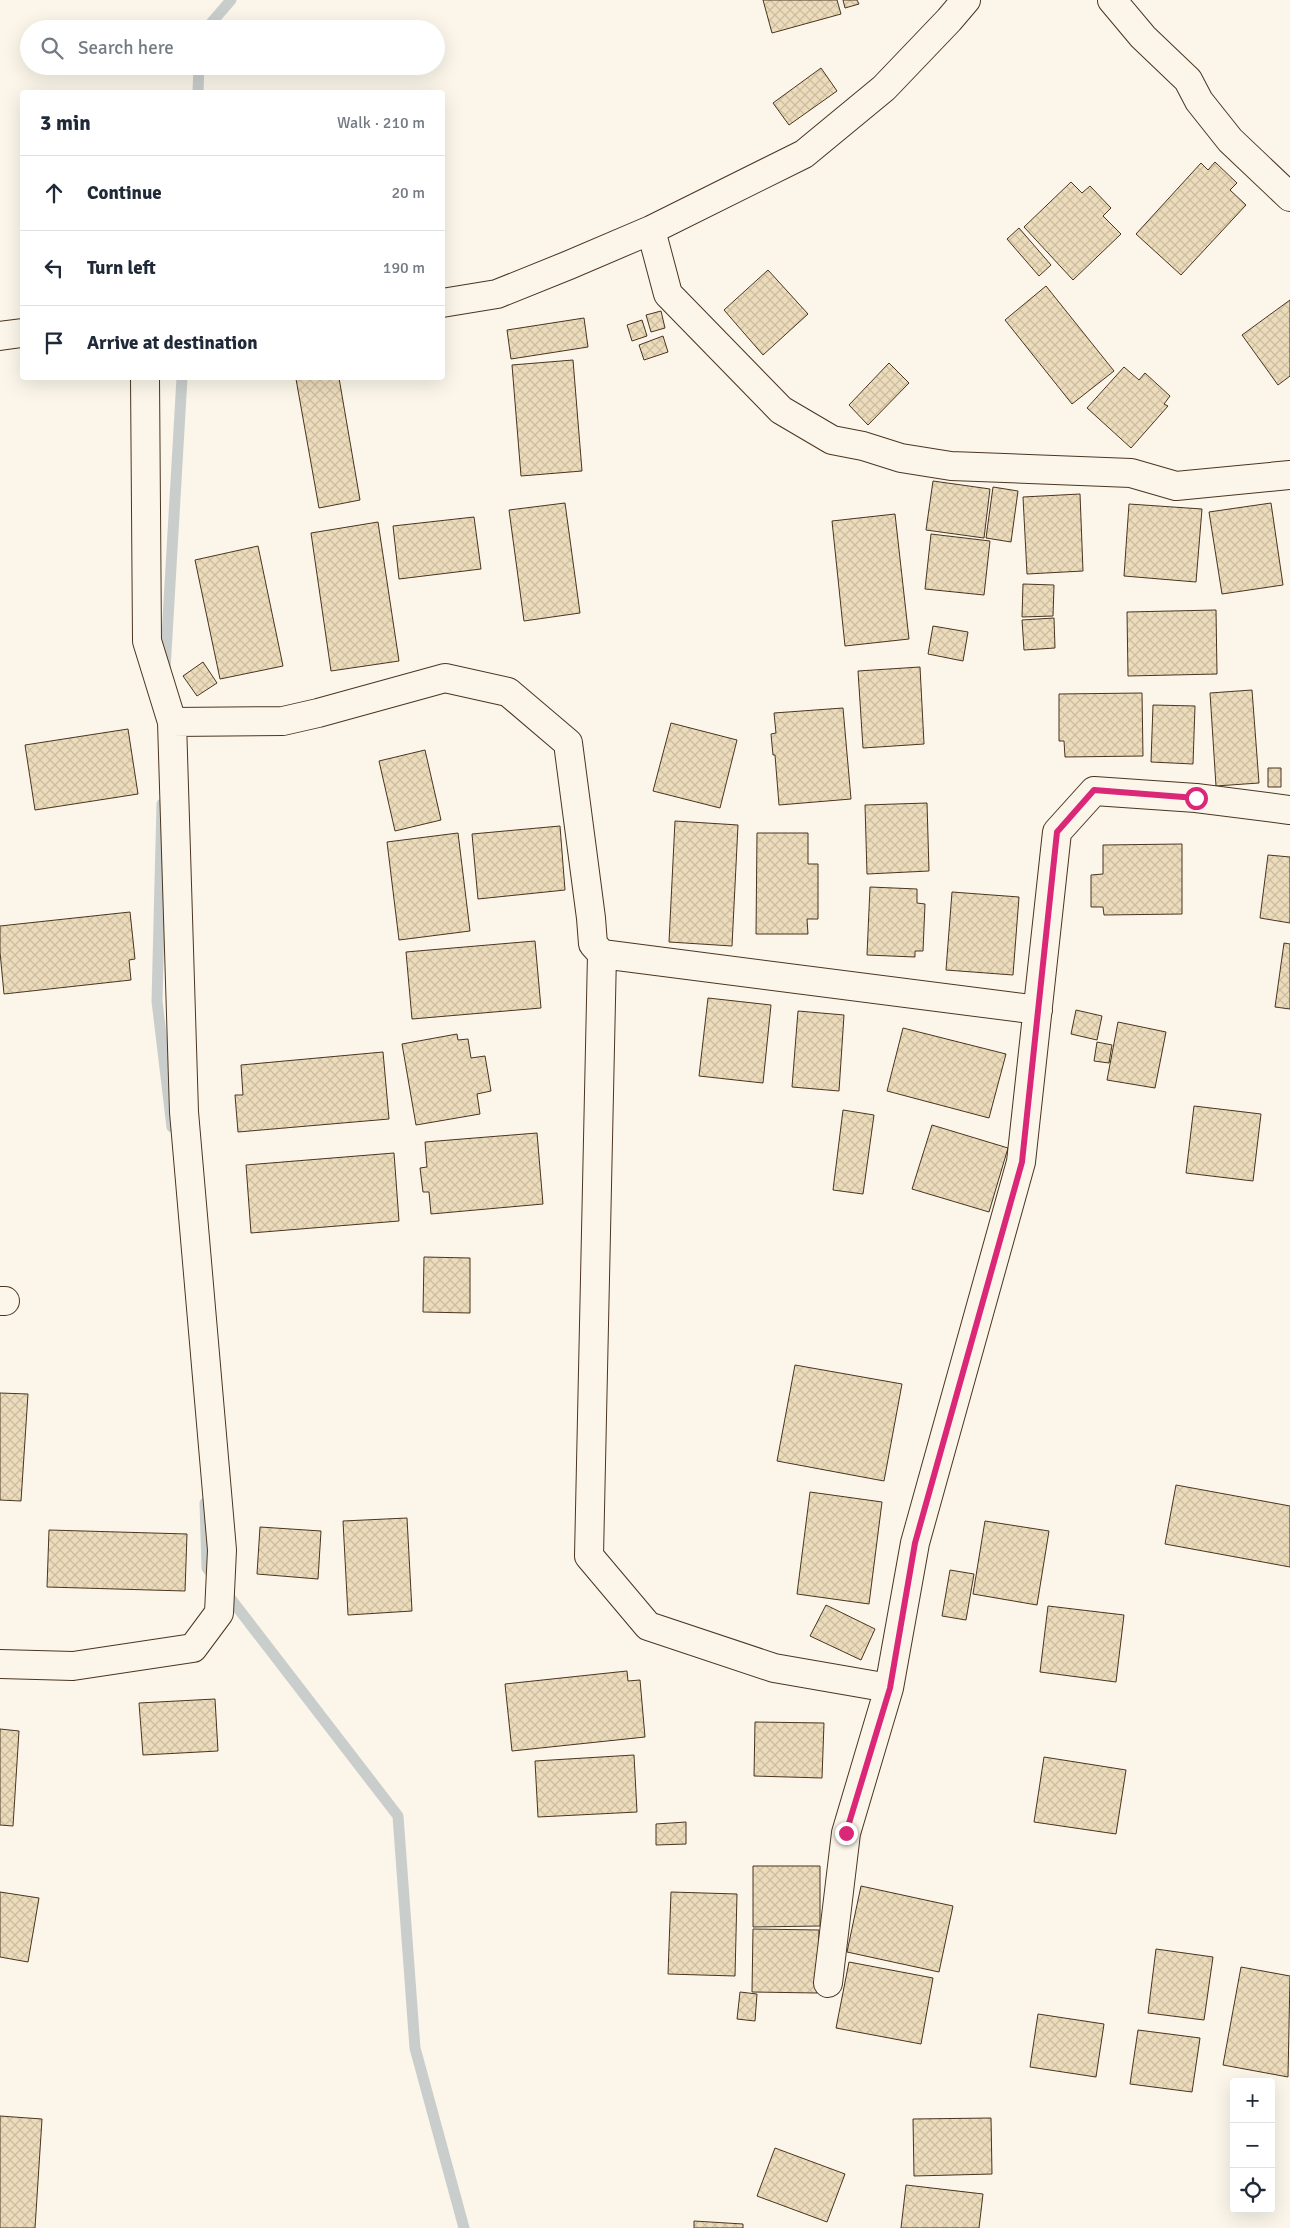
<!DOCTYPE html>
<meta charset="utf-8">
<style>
:root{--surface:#fff;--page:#f6f6f7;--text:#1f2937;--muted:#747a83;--line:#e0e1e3}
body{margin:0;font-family:Signika,sans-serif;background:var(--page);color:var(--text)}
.controls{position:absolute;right:15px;bottom:15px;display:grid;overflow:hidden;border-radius:5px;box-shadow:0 5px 20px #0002}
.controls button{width:45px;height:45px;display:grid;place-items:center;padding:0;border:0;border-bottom:1px solid var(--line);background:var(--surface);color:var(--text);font:25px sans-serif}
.stop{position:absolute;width:15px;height:15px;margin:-11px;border:4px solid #db2777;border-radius:50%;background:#fff}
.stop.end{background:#db2777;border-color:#fff;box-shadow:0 1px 5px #0008}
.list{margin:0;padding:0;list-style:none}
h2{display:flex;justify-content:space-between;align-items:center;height:65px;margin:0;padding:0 20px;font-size:21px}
h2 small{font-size:16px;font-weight:400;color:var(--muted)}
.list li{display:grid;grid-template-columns:32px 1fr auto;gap:15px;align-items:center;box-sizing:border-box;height:75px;padding:0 20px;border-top:1px solid var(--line)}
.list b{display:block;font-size:19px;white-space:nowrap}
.list em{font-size:16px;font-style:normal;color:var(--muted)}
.icon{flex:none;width:28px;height:28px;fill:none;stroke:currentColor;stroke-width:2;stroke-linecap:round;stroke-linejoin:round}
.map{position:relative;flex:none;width:1290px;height:2228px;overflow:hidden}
.search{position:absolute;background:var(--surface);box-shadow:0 5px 20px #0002;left:20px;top:20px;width:425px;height:55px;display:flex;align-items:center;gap:12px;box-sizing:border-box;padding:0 18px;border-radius:28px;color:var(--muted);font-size:19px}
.panel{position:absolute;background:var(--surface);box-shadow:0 5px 20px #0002;left:20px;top:90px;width:425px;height:290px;border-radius:5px}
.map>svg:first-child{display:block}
</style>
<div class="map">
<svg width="1290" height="2228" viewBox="0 0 1290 2228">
<defs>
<pattern id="building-cross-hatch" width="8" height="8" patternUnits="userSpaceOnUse" patternTransform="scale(1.25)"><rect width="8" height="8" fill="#ecdcbc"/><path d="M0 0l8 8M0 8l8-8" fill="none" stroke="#ccbda1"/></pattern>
</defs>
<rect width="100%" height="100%" fill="#fbf6e9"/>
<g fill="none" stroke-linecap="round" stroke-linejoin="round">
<path stroke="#c9cecd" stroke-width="11" d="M206,29L231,0
M198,92L199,66
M165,670L182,378
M162,804L157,1001L172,1127
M205,1503L207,1568L398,1816L415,2048L464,2228"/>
</g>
<path fill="url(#building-cross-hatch)" stroke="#4a3520" d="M763,0H837L841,14L772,33Z
M843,0H857L859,4L845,8Z
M821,68L837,91L789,125L773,103Z
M1215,162L1237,183L1230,190L1246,205L1181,275L1136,234L1201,163L1208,170Z
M1071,182L1082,193L1090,186L1111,208L1103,216L1121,234L1073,280L1024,227Z
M1019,228L1051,265L1039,276L1007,239Z
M768,270L808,314L763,355L724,310Z
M1046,286L1114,371L1072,404L1005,320Z
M1290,300V376L1278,385L1242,335Z
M661,311L665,328L651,332L646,315Z
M584,318L588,347L511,359L507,330Z
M642,320L647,336L632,341L627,325Z
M663,336L668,352L644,360L639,345Z
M573,360L582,471L521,476L512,365Z
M889,363L909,383L868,425L849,405Z
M1124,367L1139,380L1145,373L1170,396L1164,404L1168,406L1131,448L1087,408Z
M303,378H339L360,500L319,508L296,379Z
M933,481L990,489L984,538L926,530Z
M993,487L1018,491L1011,542L986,538Z
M1080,494L1083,571L1027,574L1023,497Z
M565,503L580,613L524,621L509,510Z
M1271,503L1283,585L1222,594L1209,512Z
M1129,504L1202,509L1196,582L1124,576Z
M895,514L909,639L845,646L832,521Z
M474,517L481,569L399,579L393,526Z
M378,522L399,661L331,671L311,533Z
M931,534L990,541L984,595L925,589Z
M258,546L283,666L220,679L195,560Z
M1023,584L1054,585L1053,616L1022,617Z
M1216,610L1217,674L1128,676L1127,612Z
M1054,618L1055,648L1024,650L1022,620Z
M933,626L968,632L963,661L928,654Z
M203,662L217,683L197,696L183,676Z
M920,667L924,744L863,748L858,671Z
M1252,690L1259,783L1216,786L1210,693Z
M1142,693L1143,756L1065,757L1064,741H1059V694Z
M1153,705L1195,706L1193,764L1151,762Z
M843,708L851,799L779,805L775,755H773L771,734L776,733L774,713Z
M671,723L737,740L720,808L653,791Z
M128,729L138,794L35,810L25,745Z
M425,750L441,820L395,831L379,761Z
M1268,768H1281V787H1268Z
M927,803L929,871L867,874L865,805Z
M675,821L738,825L732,946L669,942Z
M560,826L565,890L478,899L472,834Z
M458,833L470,931L399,940L387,842Z
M757,833H808V864H818V919H807L808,934H756Z
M1182,844V914L1104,915L1103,907H1091V875L1103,874V845Z
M1268,855L1290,857V923L1260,918Z
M870,887L917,889V903L925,904L923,951H915V957L867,955Z
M952,892L1019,897L1013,975L946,970Z
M130,912L135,959L129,960L131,980L4,994L0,952V926Z
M535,941L541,1008L412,1019L406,952Z
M1284,943L1290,944V1009L1275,1007Z
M708,998L771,1005L763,1083L699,1076Z
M1076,1010L1102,1016L1097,1040L1071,1034Z
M798,1011L844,1015L839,1091L792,1087Z
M1118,1022L1166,1032L1155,1088L1107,1080Z
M903,1028L1006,1054L989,1118L887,1091Z
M457,1034L458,1040L468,1039L471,1058L485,1056L491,1091L477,1094L480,1114L416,1125L402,1044Z
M1097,1042L1112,1045L1109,1063L1094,1061Z
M383,1052L389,1119L238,1132L235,1095H243L241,1065Z
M1194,1106L1261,1114L1253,1181L1186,1173Z
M843,1110L874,1115L863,1194L833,1190Z
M932,1125L1008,1148L989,1212L912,1189Z
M537,1133L543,1204L431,1214L429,1192H423L420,1168L427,1167L425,1142Z
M394,1153L399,1221L251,1233L246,1165Z
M424,1257L470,1258V1313L423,1312Z
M795,1365L902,1384L884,1481L777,1461Z
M0,1393L28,1394L21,1501L0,1500Z
M1176,1485L1290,1506V1567L1165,1544Z
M810,1492L882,1502L869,1604L797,1594Z
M407,1518L412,1611L348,1615L343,1521Z
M985,1521L1049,1531L1037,1605L973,1594Z
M260,1527L321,1531L318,1579L257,1574Z
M49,1530L187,1534L185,1591L47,1587Z
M950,1570L974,1574L966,1620L942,1616Z
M826,1605L875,1629L861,1660L810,1636Z
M1048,1606L1124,1615L1116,1682L1040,1672Z
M627,1671L628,1681L640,1680L645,1737L512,1751L505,1684Z
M215,1699L218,1751L143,1755L139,1703Z
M755,1722L824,1723L822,1778L754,1776Z
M0,1729L19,1731L13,1826L0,1825Z
M634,1755L637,1812L538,1817L535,1761Z
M1044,1757L1126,1770L1116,1834L1034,1822Z
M686,1822V1844L656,1845V1824Z
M753,1866H820V1926L753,1927Z
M861,1886L953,1906L939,1972L847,1952Z
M0,1892L39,1898L28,1962L0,1957Z
M671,1892L737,1894L735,1976L668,1974Z
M753,1929L819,1930L817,1993L752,1992Z
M1156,1949L1213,1957L1204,2020L1148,2013Z
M849,1962L933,1978L921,2044L836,2028Z
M1241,1967L1290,1976L1288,2077L1223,2065Z
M740,1992L757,1994L755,2021L737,2019Z
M1038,2014L1104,2024L1096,2077L1030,2067Z
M1138,2030L1200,2038L1192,2092L1130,2084Z
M0,2116L42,2119L35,2228H0Z
M991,2118L992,2174L914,2176L913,2119Z
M775,2148L845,2174L827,2222L757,2196Z
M906,2185L983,2194L979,2228H901Z
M694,2221L743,2224V2228H694Z"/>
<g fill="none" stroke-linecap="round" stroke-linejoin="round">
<g stroke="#4a3520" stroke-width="30">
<path id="minor" d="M1112,0L1143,37L1188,80L1199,101L1230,140L1290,197
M651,230L668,294L781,410L832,440L863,446L901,458L951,466L1131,473L1176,486L1290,475
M442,303L497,294L569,265L651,230L804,154L884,88L949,20L966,0
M0,336L22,333
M145,378L147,641L172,722L283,721L318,713L445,678L508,692L568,743L591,918L593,944L602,954L1038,1010
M602,954L589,1556L648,1626L774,1668L889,1688
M0,1301H5
M0,1664L73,1666L193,1648L219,1613L222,1550L184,1112L172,722
M828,1983L846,1833L889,1688L915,1543L1021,1162L1057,832L1094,791L1196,798L1290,810"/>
</g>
<use href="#minor" stroke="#fbf6e9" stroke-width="28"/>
</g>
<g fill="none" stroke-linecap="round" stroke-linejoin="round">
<path stroke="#db2777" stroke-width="6" d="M846,1833L890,1688L915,1543L1022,1162L1057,832L1094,790L1196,798"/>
</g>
</svg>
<div class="controls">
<button>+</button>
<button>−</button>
<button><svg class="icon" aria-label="locate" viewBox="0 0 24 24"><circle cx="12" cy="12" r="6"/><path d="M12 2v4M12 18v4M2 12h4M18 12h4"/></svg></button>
</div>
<div class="stop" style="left:1196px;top:798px"></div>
<div class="stop end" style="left:846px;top:1833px"></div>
<div class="search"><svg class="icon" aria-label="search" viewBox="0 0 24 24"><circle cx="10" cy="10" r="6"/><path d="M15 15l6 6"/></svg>Search here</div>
<section class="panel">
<h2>3 min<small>Walk · 210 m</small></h2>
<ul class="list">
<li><svg class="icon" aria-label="ahead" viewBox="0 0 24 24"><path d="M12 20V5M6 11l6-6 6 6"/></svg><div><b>Continue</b></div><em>20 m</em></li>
<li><svg class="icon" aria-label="left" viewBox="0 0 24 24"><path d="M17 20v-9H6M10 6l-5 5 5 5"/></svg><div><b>Turn left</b></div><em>190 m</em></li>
<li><svg class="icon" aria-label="arrive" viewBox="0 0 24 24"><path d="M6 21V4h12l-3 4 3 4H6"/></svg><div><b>Arrive at destination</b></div></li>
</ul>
</section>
</div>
